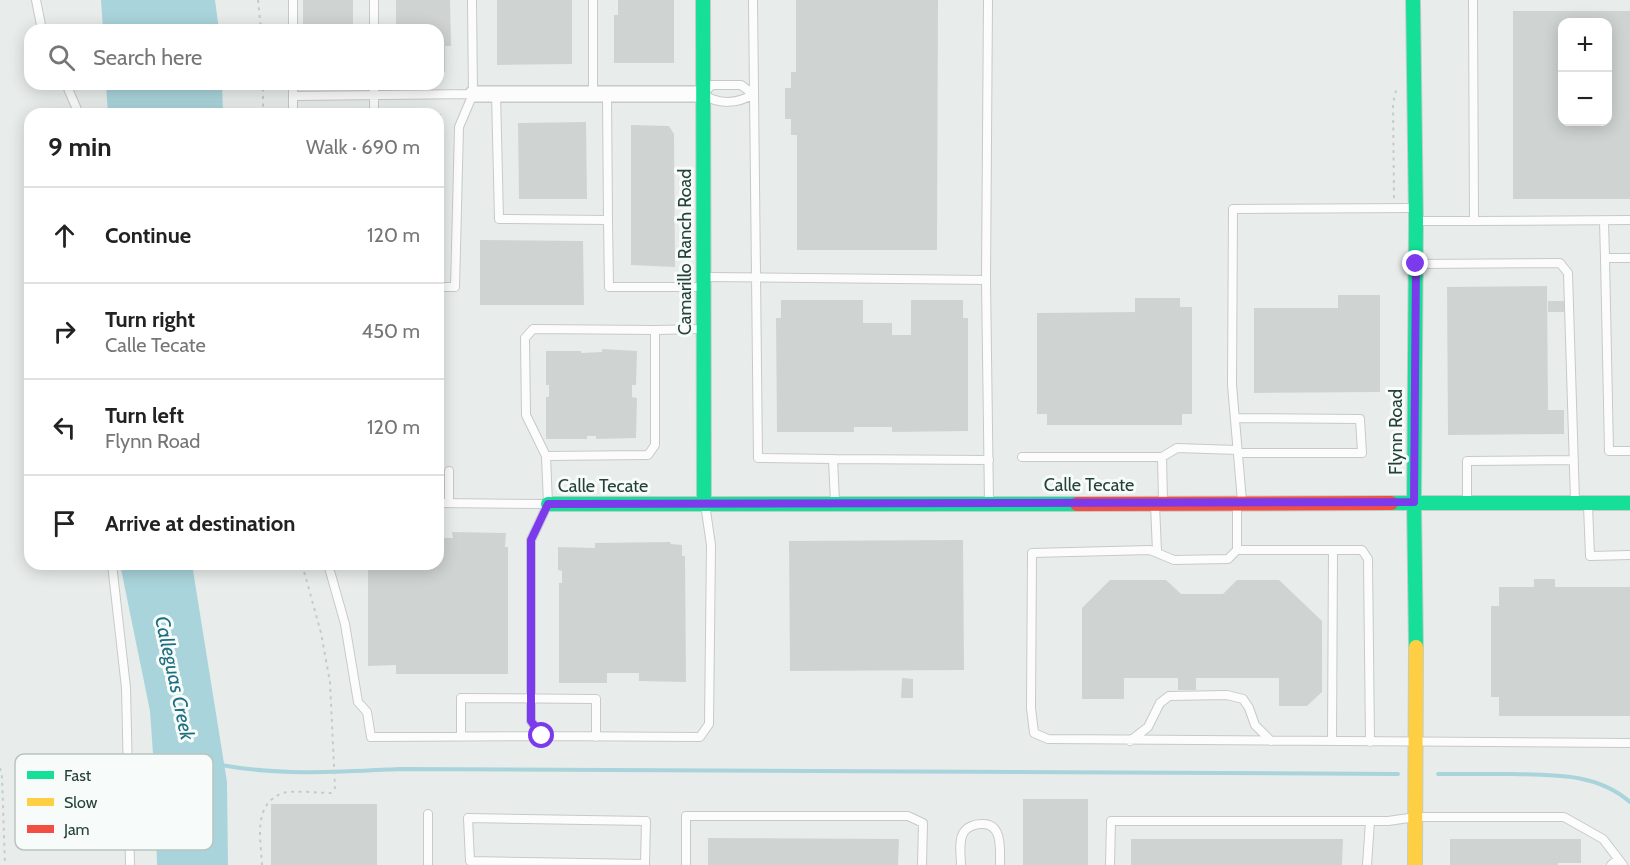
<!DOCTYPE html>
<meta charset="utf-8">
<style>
:root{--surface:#fff;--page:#f2f2f2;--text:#222;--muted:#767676;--line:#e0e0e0}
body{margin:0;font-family:Cabin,sans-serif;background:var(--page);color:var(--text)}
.controls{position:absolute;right:18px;top:18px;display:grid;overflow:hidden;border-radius:12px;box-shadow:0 3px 15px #0003}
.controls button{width:54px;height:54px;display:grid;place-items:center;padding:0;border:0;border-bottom:2px solid var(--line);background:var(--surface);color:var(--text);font:30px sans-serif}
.stop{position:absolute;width:18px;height:18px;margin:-14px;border:4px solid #7c3aed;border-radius:50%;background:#fff}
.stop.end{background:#7c3aed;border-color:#fff;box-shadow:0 2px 6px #0008}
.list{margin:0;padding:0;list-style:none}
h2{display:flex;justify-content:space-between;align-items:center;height:78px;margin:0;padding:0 24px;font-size:26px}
h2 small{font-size:20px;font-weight:400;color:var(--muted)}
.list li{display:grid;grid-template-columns:39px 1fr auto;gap:18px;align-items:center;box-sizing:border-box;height:96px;padding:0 24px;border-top:2px solid var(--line)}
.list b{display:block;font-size:22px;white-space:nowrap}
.list p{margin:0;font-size:20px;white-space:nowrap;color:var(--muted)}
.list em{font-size:20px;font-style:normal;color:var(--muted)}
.icon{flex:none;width:33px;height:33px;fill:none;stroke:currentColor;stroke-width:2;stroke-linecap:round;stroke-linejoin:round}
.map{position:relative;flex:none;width:1630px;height:865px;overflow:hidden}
.search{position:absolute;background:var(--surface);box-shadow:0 3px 15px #0003;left:24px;top:24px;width:420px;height:66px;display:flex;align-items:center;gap:15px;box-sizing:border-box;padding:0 21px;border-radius:18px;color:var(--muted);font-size:22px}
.panel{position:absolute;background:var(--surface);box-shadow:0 3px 15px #0003;left:24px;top:108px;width:420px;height:462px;border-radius:18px}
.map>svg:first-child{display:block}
</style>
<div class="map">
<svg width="1630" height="865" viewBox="0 0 1630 865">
<rect width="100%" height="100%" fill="#e8edeb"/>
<path fill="#a9d4db" d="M101,0H215L219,30H103Z
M106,84H222L223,114H108Z
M120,564H192L227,782L228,865H157L155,782L150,711Z"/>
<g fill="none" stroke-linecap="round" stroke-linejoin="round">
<path stroke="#a9d4db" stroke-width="4" d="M221,765C281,776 340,772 400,769L1398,774
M1438,774C1463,774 1488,774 1512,774C1555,775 1597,773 1630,802"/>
</g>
<path fill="#cfd4d2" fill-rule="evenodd" d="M303,0H353V30H303Z
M396,0H450L451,46H445V72H438V30H396Z
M497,0H572V64L497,65Z
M618,0H674V63H614V15H618Z
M796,0H938L937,250H797V135H791V119H785V88H791V72H796Z
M1513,11H1630V199H1513ZM1562,22H1608V122H1562Z
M438,114H441L442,276H438Z
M586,122L587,199H519L518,123Z
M631,125L669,126L674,134L675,267L631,265Z
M480,240L583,241L584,305H480Z
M1547,286L1548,410H1564V434L1448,435L1447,287Z
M1338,295H1380V392L1254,393V308H1338Z
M1135,298H1180V307H1192V414H1182V425H1047V414H1037V313L1135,312Z
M781,300H863V323H892V335H911V300H963V318H968V431L892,432V427H854V432H777L776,318H781Z
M1548,301H1564V312H1548Z
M602,349L637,351L636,385H632V397L637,398L636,438L596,439V436H587V439H546V397H549V385H546V351H581V353L602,352Z
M452,532L506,533L505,547H508V674H396V665L368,666V564H438V538H453Z
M963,540L964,670L790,671L789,541Z
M670,542L671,544L682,545V556H685L686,682L639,681V673H607V683H559V583H562V571L558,570V547L595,548V543Z
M1534,579H1555V587H1630V716H1499V697H1491V606H1499V587H1534Z
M1110,580H1166L1181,594H1223L1237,580H1279L1322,621V692L1307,706H1279V678H1196V690H1178V678H1124V699H1082V608Z
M902,678L913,679V698H901Z
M1023,799H1088V865H1023Z
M271,804H377V865H271Z
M708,838L899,839L898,865H708Z
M1131,839H1343L1342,865H1131Z
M1450,839H1581V863H1558V865H1450Z"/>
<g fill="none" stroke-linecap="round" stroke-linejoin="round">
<g stroke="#c5cac8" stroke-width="10">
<path id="lane" d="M36,0L42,30
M293,0V30
M374,0V30
M753,0L758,458L833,459L835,502
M988,0L986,280L989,502
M66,84L79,114
M293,84V96L473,94
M374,84V114
M712,85H741L753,94C738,104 718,105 703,94Z
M496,93L499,219L608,220L607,94
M593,93V0
M293,114V96
M608,220L609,287H703
M1418,221H1474L1473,0
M1474,221L1630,220
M1604,221L1605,258
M1630,258H1605L1609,451H1630
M1417,264L1560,263L1568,273L1575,501
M706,277L986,280
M438,287H455L459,127L473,94L472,0
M655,330L701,329
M1235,418L1360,419L1362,453H1238
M546,456L648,455L655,445V330L533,329L525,338L526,415L546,456L548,504L531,540V721L542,736L700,737L709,724L711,545L705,504
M1022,457H1162
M833,459L989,460
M449,471V503
M1163,501L1162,457L1177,448L1237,450
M1242,501L1232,385L1233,209L1415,208
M1467,502V461L1574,460
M438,503L547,504
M1155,505L1157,551
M1588,505L1590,556L1630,555
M1237,506V550
M112,564L126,688L130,865
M328,564L345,624L358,702L367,712L371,737L542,736
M461,737V698L596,699V737
M1130,741L1148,727L1160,703L1169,696L1227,695L1243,699L1249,708L1255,725L1271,741
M1332,741L1333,550
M1370,742L1368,559L1362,550H1237L1228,559L1174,560L1150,550L1032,553L1031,708L1034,733L1048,739L1630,743
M428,814V865
M645,865V864L646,821L468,818L470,861L645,864
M686,865V816H908L923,823L922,865
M961,865C961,856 958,840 964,832C967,827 975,824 981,824C1003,822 1000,850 1000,865
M1110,865L1111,821H1388L1416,817H1564L1603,839L1623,865
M1367,865L1370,821
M1611,865L1618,859"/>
</g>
<g stroke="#c5cac8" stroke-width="18">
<path id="street" d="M473,94H703"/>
</g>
<g stroke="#c3cbc8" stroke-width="16">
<path id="fast" d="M703,0L704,503
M1413,0L1416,221L1414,502L1416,647
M1391,503H1630
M548,504H1077"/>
</g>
<g stroke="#c3cbc8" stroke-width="16">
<path id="slow" d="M1415,865L1416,647"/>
</g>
<g stroke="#c3cbc8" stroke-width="16">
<path id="jam" d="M1077,504L1391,503"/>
</g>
<path stroke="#c3ccca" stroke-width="2" stroke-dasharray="3 4.5" stroke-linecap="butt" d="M258,0L261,30
M263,114V84
M1394,198L1393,103L1397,87
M0,768L2,777L5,865
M262,865C261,840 252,804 283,793C294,790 318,793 331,793L335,788L330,682L321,633L302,564"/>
<use href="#lane" stroke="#fcfcfc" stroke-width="8"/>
<use href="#street" stroke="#fcfcfc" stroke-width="15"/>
<use href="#fast" stroke="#16e098" stroke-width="14"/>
<use href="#slow" stroke="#ffcf43" stroke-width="14"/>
<use href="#jam" stroke="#f24e42" stroke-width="14"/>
</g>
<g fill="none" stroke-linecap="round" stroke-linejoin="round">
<path stroke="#7c3aed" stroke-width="8" d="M542,736L531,721V540L548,504L1414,502L1416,264"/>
</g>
<g text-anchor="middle" stroke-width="6" stroke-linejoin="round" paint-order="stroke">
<g font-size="18" fill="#24423a" stroke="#f7fbf9">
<text transform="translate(685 252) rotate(-90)" y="6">Camarillo Ranch Road</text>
<text transform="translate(1396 432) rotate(-90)" y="6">Flynn Road</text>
<text x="1089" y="491">Calle Tecate</text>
<text x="603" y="492">Calle Tecate</text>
</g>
<g font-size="20" font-style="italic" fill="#1c6f80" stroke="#f7fbf9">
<text transform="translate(175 678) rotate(78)" y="7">Calleguas Creek</text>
</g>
</g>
<rect x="15" y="754" width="198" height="96" rx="9" fill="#f7fbf9" stroke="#b8c4c0" stroke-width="1.5"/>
<rect x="27" y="771" width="27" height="8" fill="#16e098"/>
<rect x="27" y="798" width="27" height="8" fill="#ffcf43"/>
<rect x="27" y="825" width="27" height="8" fill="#f24e42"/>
<g font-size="16" fill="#24423a">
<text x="64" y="781">Fast</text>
<text x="64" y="808">Slow</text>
<text x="64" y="835">Jam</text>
</g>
</svg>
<div class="controls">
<button>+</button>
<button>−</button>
</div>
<div class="stop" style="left:542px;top:736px"></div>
<div class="stop end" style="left:1416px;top:264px"></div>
<div class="search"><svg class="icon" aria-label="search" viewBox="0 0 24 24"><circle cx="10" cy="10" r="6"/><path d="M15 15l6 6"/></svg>Search here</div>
<section class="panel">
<h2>9 min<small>Walk · 690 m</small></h2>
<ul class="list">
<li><svg class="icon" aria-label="ahead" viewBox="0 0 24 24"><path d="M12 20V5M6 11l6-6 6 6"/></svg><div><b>Continue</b></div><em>120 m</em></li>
<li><svg class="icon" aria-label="right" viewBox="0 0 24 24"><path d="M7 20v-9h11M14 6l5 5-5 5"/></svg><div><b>Turn right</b><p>Calle Tecate</p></div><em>450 m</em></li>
<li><svg class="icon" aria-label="left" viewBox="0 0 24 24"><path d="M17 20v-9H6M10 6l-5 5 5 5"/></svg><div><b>Turn left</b><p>Flynn Road</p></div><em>120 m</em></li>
<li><svg class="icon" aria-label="arrive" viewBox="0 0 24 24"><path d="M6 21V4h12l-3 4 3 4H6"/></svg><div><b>Arrive at destination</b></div></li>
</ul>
</section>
</div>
